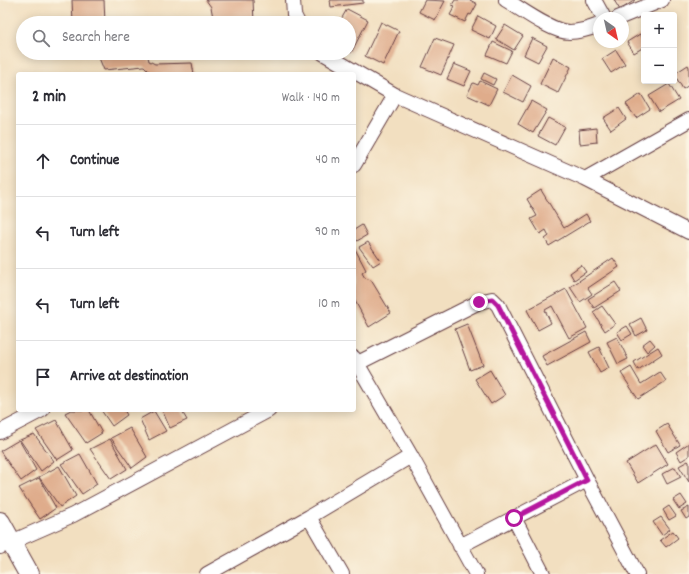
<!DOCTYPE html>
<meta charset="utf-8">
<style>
:root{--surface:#fff;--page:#f2f2f3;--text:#2b2b33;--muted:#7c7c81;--line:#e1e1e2}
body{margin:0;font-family:Dekko,sans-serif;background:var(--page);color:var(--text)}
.controls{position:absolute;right:12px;top:12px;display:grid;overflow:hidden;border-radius:4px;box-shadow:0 2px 10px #0003}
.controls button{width:36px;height:36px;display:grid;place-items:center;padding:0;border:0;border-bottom:1px solid var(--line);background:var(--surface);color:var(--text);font:20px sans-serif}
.compass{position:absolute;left:593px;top:12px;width:36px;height:36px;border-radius:50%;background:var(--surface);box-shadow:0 2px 10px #0003;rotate:146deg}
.stop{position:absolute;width:12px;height:12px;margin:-9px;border:3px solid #b5179e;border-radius:50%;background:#fff}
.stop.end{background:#b5179e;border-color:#fff;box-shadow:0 1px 4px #0008}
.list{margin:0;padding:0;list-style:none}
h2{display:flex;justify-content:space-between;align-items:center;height:52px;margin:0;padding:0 16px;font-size:17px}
h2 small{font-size:13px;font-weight:400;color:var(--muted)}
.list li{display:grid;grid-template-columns:26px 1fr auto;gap:12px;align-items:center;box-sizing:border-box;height:72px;padding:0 16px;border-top:1px solid var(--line)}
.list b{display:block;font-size:15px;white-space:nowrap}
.list em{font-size:13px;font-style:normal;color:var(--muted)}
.icon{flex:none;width:22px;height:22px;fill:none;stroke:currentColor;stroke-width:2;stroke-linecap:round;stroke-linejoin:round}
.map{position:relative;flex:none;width:689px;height:574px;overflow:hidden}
.search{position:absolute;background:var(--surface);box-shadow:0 2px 10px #0003;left:16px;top:16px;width:340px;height:44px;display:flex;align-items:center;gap:10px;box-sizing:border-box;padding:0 14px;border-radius:22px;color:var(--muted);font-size:15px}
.panel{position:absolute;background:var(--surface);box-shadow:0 2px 10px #0003;left:16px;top:72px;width:340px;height:340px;border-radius:4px}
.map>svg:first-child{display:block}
</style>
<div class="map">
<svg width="689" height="574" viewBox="0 0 689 574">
<rect width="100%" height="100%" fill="#fcf5e5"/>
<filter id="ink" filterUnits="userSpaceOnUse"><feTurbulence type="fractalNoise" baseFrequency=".025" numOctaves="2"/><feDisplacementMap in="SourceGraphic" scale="8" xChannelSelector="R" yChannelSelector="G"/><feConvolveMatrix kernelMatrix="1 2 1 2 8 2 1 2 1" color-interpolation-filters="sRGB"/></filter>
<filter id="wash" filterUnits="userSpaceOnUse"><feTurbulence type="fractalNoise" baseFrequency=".012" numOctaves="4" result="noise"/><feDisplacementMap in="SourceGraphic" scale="16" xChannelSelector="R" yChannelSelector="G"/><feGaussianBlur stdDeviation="0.9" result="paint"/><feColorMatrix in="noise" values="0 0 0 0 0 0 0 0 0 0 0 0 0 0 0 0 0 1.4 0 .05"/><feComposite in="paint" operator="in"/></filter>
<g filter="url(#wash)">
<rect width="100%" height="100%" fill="#f2dfc0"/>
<g id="blocks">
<path fill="#dfac8b" d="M72,0H104L105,23H73Z
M206,0H253L254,23H214L211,7Z
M330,0H363V3L331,7Z
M425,0L445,1L435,20L419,12Z
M455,0H470L477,4L471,15L469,14L465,22L450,15L455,6L452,5Z
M614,0H635L620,10Z
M347,9L368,20L351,53L349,52V23H339Z
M478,16L496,26L490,39L471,30Z
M381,22L399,31L383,65L365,56Z
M505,25L523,36L514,50L496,39Z
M640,34L644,40V47L634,53L627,42Z
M435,38L454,45L441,75L422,67Z
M532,38L547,46L538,62L524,55Z
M493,42L512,51L506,63L487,55Z
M616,50L625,64L611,73L602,59Z
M97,53H147L149,61L155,64L192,63L194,74H149L148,70L144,66L104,70Z
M553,57L571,67L558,93L540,84Z
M454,64L471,71L464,86L447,79Z
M688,65L689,67V85L683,89L674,74Z
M484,73L496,79L493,85L481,79Z
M512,75L531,86L523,102L503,92Z
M480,81L497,89L489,105L467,95L473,83L478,85Z
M669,84L679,100L659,112L649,96Z
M641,94L650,109L636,118L626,104Z
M531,101L547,110L533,133L518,124Z
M619,108L626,119L611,130L603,118Z
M548,118L565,127L555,145L538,136Z
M596,128L597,142L580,144L579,130Z
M541,190L564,228L586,214L590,221L549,246L545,239L549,236L546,230L540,234L531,219L537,216L527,199Z
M362,225L367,235L357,241L354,236V230Z
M368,242L381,261L373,266L359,247Z
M354,247L366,270L362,273L365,278L371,280L391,313L369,327L354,299Z
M613,258L619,267L588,288L592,294L580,302L570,287Z
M581,265L586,272L574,280L570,273Z
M615,282L621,291L594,308L588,299Z
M566,289L587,328L569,338L552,306L545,310L551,323L538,330L527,310Z
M602,306L615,324L605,331L593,312Z
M641,318L647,330L636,336L630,324Z
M467,324L483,365L470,370L455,329Z
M627,326L632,334L622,340L617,332Z
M586,332L591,342L547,366L542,356Z
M617,337L628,359L618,364L607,342Z
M650,339L655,345L647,352L642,345Z
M599,347L609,368L600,373L589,352Z
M658,347L662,354L638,370L634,362Z
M631,367L641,384L660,372L666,381L638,399L621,373Z
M490,370L505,395L491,404L475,379Z
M71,410H89L102,433L86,443L65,413Z
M101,410H124L127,415L112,426Z
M162,410H181L187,420L170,428Z
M154,411L166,431L149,440L140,419Z
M56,420L73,450L57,460L36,430Z
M667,424L680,445L668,452L656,431Z
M130,428L147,457L132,468L111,438Z
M34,434L54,461L41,471L20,440Z
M110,439L127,469L111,479L90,449Z
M19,440L36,470L21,481L0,451Z
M689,443V456L681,461L676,452Z
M656,444L668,464L638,483L626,463Z
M80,454L97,484L82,494L61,464Z
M688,461L689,462V482L679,466Z
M59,466L76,496L60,507L39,477Z
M675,467L681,477L667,484L662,474Z
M39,478L56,508L40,519L19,488Z
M681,495L687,504L679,509L673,500Z
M669,506L676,516L669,520L663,510Z
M689,507V517L686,519L681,511Z
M661,517L670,529L662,535L653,522Z
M673,531L678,538L666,547L660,540Z"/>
</g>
</g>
<g filter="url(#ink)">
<use href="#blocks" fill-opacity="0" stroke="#633c41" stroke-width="1"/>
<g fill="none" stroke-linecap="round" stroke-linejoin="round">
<g stroke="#633c41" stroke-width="16">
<path id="street" d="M293,0L294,15L298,23
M506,0C521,9 552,32 569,32C580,32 589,29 599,25
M594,0L604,18
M618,18L662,0
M323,53L395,95L585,179L689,120
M354,165L395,95
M585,179L689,232
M354,358L411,456L476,574
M354,365L479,302L492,299L498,305L587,480L637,574
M0,432L42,410
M309,517L342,574
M514,518L543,574
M460,546L587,480
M0,547L73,515L269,410
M207,574L309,517L411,456"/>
</g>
<g stroke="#633c41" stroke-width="22">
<path id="secondary" d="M0,522L29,574"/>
</g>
<use href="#street" stroke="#fff" stroke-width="14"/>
<use href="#secondary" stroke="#fff" stroke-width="20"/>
</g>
</g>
<g fill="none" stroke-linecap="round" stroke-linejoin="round" filter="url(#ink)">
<path stroke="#b5179e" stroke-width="5" d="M479,302L492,299L498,305L587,480L514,518"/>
</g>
</svg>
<div class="controls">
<button>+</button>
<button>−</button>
</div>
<svg class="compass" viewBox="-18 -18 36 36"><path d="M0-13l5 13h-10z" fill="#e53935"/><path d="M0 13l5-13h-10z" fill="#7c7c81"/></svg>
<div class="stop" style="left:514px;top:518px"></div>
<div class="stop end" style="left:479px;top:302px"></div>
<div class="search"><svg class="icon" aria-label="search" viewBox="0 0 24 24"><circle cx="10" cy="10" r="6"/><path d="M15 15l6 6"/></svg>Search here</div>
<section class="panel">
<h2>2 min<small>Walk · 140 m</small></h2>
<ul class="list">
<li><svg class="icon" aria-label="ahead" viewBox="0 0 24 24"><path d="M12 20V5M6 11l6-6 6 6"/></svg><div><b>Continue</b></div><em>40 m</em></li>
<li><svg class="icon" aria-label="left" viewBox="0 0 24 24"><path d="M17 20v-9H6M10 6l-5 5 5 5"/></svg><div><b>Turn left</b></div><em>90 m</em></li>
<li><svg class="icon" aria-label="left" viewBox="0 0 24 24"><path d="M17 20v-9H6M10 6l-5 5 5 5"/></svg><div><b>Turn left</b></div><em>10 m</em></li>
<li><svg class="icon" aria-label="arrive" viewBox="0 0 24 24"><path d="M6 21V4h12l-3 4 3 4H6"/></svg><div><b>Arrive at destination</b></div></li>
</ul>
</section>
</div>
